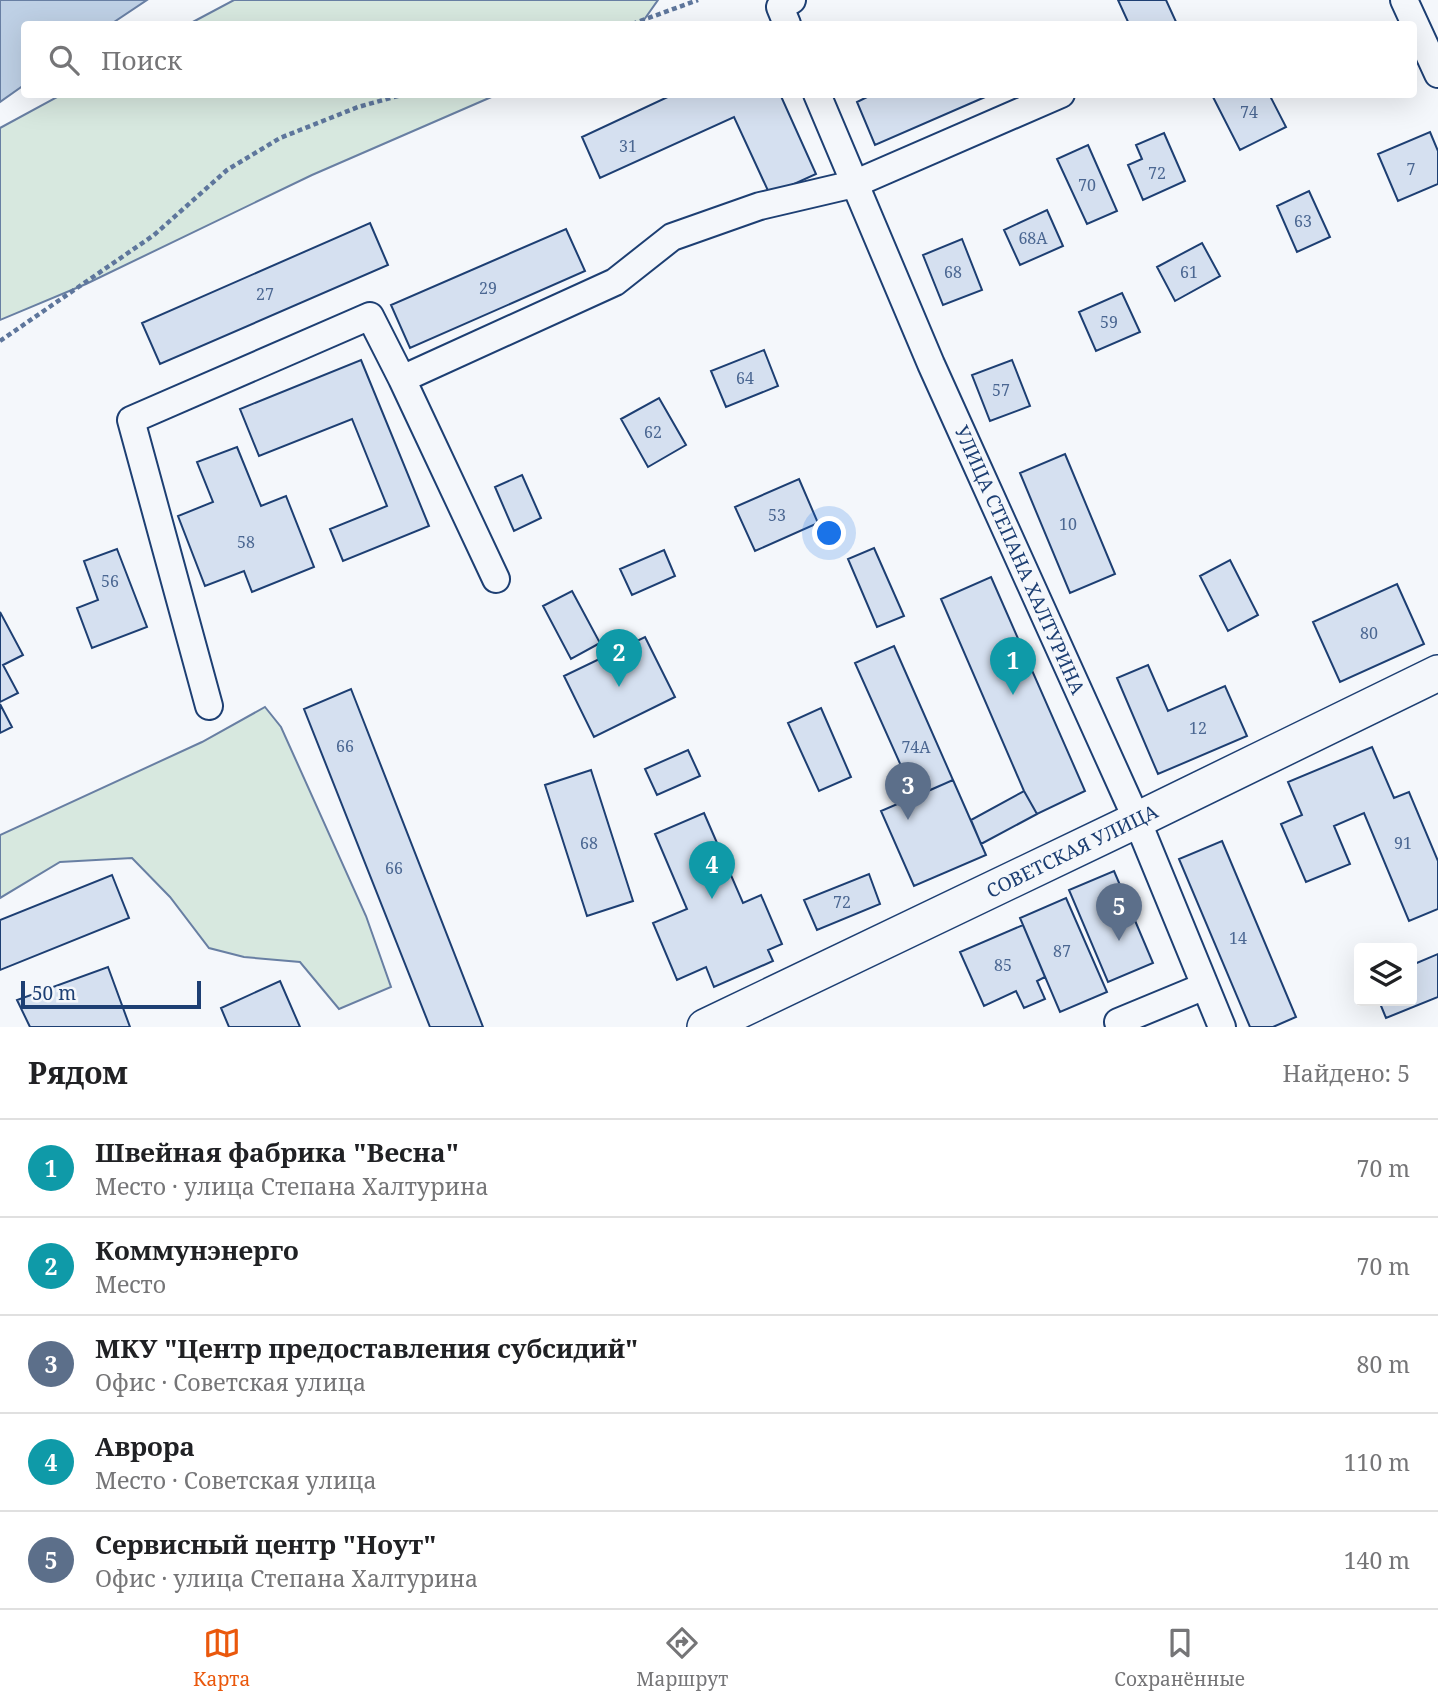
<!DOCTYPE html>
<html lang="ru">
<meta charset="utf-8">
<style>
:root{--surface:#fff;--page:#f2f2f2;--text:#202124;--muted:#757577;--line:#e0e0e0;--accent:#ea580c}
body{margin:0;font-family:"Noto Serif",serif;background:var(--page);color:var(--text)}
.controls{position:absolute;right:21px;bottom:21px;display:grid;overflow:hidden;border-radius:7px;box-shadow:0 7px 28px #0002}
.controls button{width:63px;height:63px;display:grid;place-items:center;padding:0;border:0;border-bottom:2px solid var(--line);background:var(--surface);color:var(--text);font:35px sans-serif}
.scale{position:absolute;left:21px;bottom:18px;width:180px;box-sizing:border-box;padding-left:7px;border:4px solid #1d3f73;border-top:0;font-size:19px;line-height:24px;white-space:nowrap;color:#1d3f73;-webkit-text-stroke:5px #f4f7fb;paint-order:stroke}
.you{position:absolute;left:830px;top:534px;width:24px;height:24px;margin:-18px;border:5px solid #fff;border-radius:50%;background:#1a73e8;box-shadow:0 0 0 10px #1a73e833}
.badge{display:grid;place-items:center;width:46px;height:46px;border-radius:50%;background:var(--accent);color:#fff;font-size:23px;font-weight:700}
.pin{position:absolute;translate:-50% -58px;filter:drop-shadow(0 2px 4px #0008)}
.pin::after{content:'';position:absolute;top:37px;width:24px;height:21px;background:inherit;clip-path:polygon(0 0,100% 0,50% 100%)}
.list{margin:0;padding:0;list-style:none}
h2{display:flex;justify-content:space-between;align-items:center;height:91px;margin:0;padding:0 28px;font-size:30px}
h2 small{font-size:23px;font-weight:400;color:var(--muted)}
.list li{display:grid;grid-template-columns:46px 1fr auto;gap:21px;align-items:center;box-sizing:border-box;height:98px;padding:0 28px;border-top:2px solid var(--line)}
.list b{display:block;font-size:26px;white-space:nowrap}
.list p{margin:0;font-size:23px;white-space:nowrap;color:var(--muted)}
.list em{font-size:23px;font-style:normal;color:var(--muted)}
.icon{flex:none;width:38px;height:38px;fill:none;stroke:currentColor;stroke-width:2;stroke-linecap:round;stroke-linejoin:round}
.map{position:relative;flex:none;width:1438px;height:1027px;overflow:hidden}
.search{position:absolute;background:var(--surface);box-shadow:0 7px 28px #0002;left:21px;right:21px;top:21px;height:77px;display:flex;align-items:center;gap:18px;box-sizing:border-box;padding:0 24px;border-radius:7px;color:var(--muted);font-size:26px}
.sheet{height:581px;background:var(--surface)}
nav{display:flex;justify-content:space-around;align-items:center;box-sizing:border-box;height:98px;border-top:2px solid var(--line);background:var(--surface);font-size:19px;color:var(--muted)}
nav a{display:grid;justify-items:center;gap:4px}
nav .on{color:var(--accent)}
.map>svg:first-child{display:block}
</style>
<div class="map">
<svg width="1438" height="1027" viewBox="0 0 1438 1027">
<rect width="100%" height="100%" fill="#f4f7fb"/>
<path fill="#d7e8df" stroke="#687fa3" stroke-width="2" d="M234,0H658L641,24H189Z
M61,95V94L496,95L312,175L86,284L0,320V128Z
M265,707L281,727L366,916L391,987L339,1009L300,962L244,957L209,948L170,897L132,858L60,862L0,898V835L202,742Z"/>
<path fill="#bed0e5" stroke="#687fa3" stroke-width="2" d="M0,0H147L111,24H24V85L0,102Z"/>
<path fill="#d5e0f0" stroke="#1d3f73" stroke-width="2" d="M1118,0H1166L1177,24H1129Z
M674,94H780L816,174L770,195L734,117L600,178L582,137Z
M873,94H992L875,145L857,102Z
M1217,94H1269L1286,127L1240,150L1213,97Z
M1430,132L1438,151V184L1398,201L1378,154Z
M1164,133L1185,181L1143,200L1128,165L1142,159L1136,145Z
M1088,145L1117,211L1087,224L1057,159Z
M1309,191L1330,237L1297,252L1277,206Z
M1047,210L1063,246L1020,265L1004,230Z
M370,223L388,265L160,364L142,323Z
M566,229L585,271L410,348L391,305Z
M962,239L982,290L943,305L923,255Z
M1202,243L1220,276L1175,301L1157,267Z
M1122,293L1140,332L1096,351L1079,312Z
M764,350L778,386L726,407L711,371Z
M361,360L429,526L343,561L330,529L387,506L352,419L259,456L240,409Z
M1012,360L1030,406L990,421L972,375Z
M659,398L686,445L648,467L621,419Z
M237,447L261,506L286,496L314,567L252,592L244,571L205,586L178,516L213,502L197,462Z
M1065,454L1115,574L1070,593L1020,473Z
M522,475L541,518L514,531L495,487Z
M799,479L818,523L755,551L735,507Z
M874,548L904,616L877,627L848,559Z
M117,549L147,627L92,648L77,608L98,600L84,561Z
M664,550L675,576L632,595L620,569Z
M1230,560L1258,615L1228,631L1200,576Z
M991,577L1085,791L1037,814L1024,791L941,599Z
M1397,584L1424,644L1340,682L1313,622Z
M572,591L600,643L571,659L543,606Z
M0,612L23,655L3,665L18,693L0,702Z
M645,637L675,697L594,737L564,676Z
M894,646L953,780L915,797L855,663Z
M1148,665L1168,711L1225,686L1247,736L1158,774L1117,678Z
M351,689L483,1027H430L304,709Z
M0,704L12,727L0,733Z
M821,708L851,777L819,791L788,723Z
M1372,747L1394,798L1409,792L1438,861V909L1409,921L1364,813L1334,826L1350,864L1306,882L1281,824L1302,815L1288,782Z
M688,750L700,776L657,795L645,769Z
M591,770L633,901L587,916L545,785Z
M953,780L986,855L914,886L881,811Z
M1024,791L1037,814L981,844L971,820Z
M704,813L743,903L761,895L782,944L768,950L773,961L714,987L706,967L677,980L653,923L687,909L655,834Z
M1222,841L1296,1017L1273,1027H1250L1179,859Z
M1114,871L1153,963L1108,982L1069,890Z
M869,874L880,904L817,930L804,900Z
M112,875L129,918L0,970V920Z
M1066,898L1107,992L1060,1012L1020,918Z
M1023,925L1045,977L1037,981L1045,999L1024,1008L1016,991L984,1006L960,952Z
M1438,954V997L1386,1018L1379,1001H1412V965Z
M108,967L130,1027H30L17,1000Z
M280,981L300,1027H229L221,1008Z"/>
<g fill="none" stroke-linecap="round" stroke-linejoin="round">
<g stroke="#1d3f73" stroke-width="30">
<path id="minor" d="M1404,0L1438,74
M787,24L780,7L792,0
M817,94L931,364L1137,820L1222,1027
M402,379L615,282L672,237L760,206L854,184L1061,94
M209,706L131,420L370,316L402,379L496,579
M1120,1027L1118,1022L1205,986"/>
</g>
<g stroke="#1d3f73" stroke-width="38">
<path id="major" d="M705,1027L1137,820L1438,673"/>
</g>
<path stroke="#5e769c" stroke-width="4.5" stroke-dasharray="5 3.5" stroke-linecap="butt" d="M632,24L698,0
M0,341L154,235L227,170L280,138L358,107L405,94"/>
<use href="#minor" stroke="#f4f7fb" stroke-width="26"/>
<use href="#major" stroke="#f4f7fb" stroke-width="35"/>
</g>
<g text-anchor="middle" stroke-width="5" stroke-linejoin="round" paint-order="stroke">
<g font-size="16" fill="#4b6792">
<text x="1249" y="118">74</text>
<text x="628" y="152">31</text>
<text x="1411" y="175">7</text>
<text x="1157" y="179">72</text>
<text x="1087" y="191">70</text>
<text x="1303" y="227">63</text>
<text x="1033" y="244">68А</text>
<text x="953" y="278">68</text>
<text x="1189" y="278">61</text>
<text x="488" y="294">29</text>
<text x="265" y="300">27</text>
<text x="1109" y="328">59</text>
<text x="745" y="384">64</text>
<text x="1001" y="396">57</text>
<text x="653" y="438">62</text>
<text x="777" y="521">53</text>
<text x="1068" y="530">10</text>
<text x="246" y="548">58</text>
<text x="110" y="587">56</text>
<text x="1369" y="639">80</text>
<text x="1198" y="734">12</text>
<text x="345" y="752">66</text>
<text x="916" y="753">74А</text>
<text x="589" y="849">68</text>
<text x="1403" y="849">91</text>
<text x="394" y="874">66</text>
<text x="842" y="908">72</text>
<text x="1238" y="944">14</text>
<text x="1062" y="957">87</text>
<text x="1003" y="971">85</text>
</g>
<g font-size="19" fill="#1d3f73" stroke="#f4f7fb">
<text transform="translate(1020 560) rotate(66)" y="7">УЛИЦА СТЕПАНА ХАЛТУРИНА</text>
<text transform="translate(1072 851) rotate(-26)" y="7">СОВЕТСКАЯ УЛИЦА</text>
</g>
</g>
</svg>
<div class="controls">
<button><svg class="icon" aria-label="layers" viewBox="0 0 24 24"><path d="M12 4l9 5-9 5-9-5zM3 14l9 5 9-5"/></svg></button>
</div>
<div class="scale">50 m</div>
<div class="you"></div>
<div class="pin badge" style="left:1013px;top:695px;background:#0f9aa8">1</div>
<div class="pin badge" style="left:619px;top:687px;background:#0f9aa8">2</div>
<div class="pin badge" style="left:908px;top:820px;background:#5c6f8a">3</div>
<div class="pin badge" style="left:712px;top:899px;background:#0f9aa8">4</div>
<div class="pin badge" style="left:1119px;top:941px;background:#5c6f8a">5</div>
<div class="search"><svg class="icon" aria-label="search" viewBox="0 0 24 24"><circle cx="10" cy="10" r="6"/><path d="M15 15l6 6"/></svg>Поиск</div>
</div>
<section class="sheet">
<h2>Рядом<small>Найдено: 5</small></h2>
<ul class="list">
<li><span class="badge" style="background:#0f9aa8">1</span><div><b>Швейная фабрика &quot;Весна&quot;</b><p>Место · улица Степана Халтурина</p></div><em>70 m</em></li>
<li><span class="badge" style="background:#0f9aa8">2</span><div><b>Коммунэнерго</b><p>Место</p></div><em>70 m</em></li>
<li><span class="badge" style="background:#5c6f8a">3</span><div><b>МКУ &quot;Центр предоставления субсидий&quot;</b><p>Офис · Советская улица</p></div><em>80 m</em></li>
<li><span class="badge" style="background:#0f9aa8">4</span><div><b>Аврора</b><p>Место · Советская улица</p></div><em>110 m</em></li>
<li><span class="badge" style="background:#5c6f8a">5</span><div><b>Сервисный центр &quot;Ноут&quot;</b><p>Офис · улица Степана Халтурина</p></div><em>140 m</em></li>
</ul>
</section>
<nav>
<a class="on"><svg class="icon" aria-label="map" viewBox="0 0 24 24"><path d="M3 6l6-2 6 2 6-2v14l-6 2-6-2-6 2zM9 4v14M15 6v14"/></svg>Карта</a>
<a><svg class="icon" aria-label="directions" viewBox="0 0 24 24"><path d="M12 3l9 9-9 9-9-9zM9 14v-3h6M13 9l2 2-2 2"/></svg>Маршрут</a>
<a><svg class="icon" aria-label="saved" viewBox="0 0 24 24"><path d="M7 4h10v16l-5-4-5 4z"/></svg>Сохранённые</a>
</nav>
